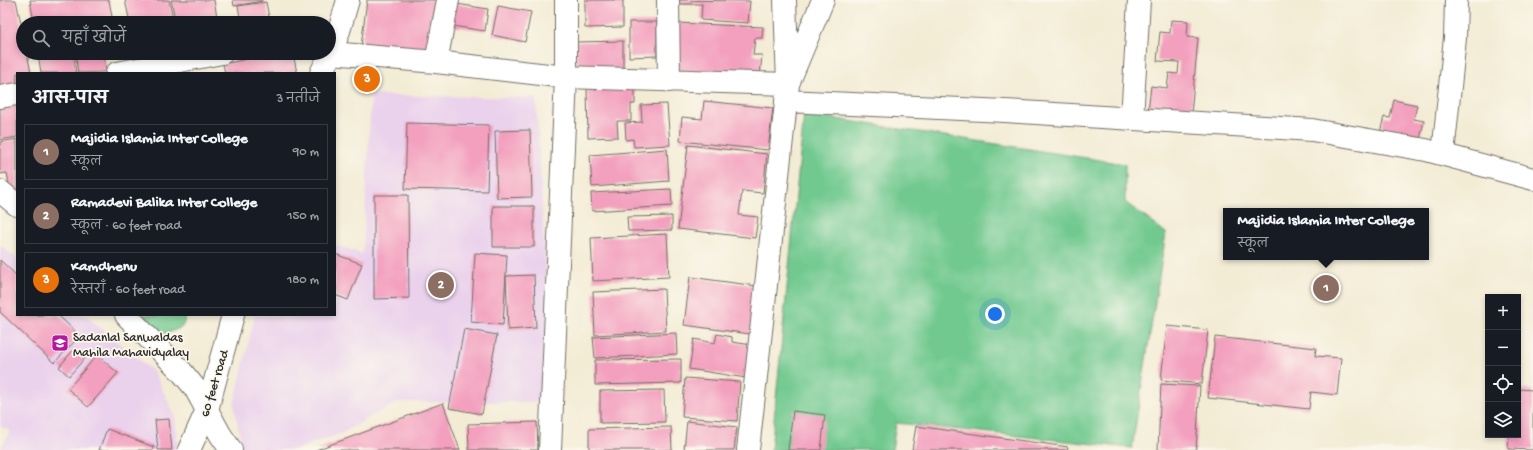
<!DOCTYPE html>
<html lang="hi">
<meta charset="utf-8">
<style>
:root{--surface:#171b24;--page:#20242c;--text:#f1f3f6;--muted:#9ea1a6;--line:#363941;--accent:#d690ce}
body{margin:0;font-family:"Gochi Hand","Playpen Sans Deva",sans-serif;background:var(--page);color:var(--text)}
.controls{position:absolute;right:12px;bottom:12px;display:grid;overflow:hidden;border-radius:0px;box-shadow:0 2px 6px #0003}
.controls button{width:36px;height:36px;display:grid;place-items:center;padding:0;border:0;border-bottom:1px solid var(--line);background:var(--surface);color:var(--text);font:20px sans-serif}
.you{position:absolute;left:995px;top:314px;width:14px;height:14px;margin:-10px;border:3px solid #fff;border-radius:50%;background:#1a73e8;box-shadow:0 0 0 6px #1a73e833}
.badge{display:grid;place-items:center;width:26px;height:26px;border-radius:50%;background:var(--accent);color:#fff;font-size:13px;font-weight:700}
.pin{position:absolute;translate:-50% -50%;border:2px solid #fff;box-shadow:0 1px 4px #0006}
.popup{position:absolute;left:1223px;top:208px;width:206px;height:52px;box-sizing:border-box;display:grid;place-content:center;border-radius:0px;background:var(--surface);filter:drop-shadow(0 1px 3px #0005);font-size:13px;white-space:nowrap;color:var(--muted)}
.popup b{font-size:15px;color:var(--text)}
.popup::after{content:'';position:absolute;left:50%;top:100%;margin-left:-8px;border:8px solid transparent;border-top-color:var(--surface)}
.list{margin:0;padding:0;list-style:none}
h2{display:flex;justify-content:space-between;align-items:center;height:52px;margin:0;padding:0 16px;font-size:17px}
h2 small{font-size:13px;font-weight:400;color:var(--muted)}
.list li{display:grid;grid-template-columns:26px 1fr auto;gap:12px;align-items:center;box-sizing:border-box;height:56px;margin:0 8px 8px;padding:0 8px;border:1px solid var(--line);border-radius:0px}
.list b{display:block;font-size:15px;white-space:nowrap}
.list p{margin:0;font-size:13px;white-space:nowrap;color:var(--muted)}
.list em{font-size:13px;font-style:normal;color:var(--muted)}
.icon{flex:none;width:22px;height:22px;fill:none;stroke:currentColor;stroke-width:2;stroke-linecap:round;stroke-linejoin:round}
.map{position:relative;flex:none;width:1533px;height:450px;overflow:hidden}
.search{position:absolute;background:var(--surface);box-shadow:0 2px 6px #0003;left:16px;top:16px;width:320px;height:44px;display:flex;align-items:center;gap:10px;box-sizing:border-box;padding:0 14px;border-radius:22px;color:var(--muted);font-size:15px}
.panel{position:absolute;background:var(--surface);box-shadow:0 2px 6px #0003;left:16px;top:72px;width:320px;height:244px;border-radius:0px}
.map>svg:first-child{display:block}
</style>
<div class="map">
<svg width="1533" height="450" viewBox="0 0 1533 450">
<rect width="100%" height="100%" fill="#fbf7ec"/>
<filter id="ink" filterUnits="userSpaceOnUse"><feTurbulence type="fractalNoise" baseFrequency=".025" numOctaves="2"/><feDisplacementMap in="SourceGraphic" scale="8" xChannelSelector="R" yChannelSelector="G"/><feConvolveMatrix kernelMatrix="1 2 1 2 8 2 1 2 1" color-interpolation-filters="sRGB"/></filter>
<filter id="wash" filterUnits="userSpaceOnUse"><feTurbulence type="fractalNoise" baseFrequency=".012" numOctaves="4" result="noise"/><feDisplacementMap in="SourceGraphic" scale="16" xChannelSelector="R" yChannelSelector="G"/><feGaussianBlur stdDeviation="0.9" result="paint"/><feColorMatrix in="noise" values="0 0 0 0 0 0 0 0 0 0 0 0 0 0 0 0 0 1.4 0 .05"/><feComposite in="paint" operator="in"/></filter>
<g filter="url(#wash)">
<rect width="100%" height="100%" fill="#f3ecd5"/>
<path fill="#ead1ec" d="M371,95L536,98L553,402H397L342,433L294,450H244L242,449L234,405L255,315H335V245L363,254Z
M0,245L17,259V315H85L154,372L175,416L178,450H0L10,431L0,426Z"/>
<path fill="#71c98f" stroke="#4e7a5d" d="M804,114L1125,164V202L1166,233L1132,448L896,423L892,450H771Z
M143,315H187L182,327L163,335Z"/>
<g id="blocks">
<path fill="#f39fbe" d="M0,0H16L23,33V53H27L31,73H17V87L0,90Z
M30,0H109L113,23H34Z
M125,0H169L174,23H130Z
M171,0H214L217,17L188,23H176Z
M233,0H262V1L234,6Z
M367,0H439L432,54L361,46Z
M585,0H623V27L585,28Z
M672,0L750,1L748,23L701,20L702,4H672Z
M266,2L270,23H241L238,6Z
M450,3L488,9L485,31L446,25Z
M498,6L531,12L525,42L492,35Z
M232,17L233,23H209V22Z
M1171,20L1188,21L1187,37L1198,38L1191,115L1148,111L1151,86L1167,88L1169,73L1178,74L1179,62L1157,61L1160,32L1170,33Z
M629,22H657V56L629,57Z
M677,23L763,27L762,38H755L753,55H762L760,77L674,72Z
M623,41V73L577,74L576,42Z
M38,53H73L76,73H41Z
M75,53H104L106,72L78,73Z
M136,53H180L138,67Z
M276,53H293L297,73H225L223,64Z
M635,87V104H631V121H617L618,137L588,138L587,88Z
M17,97V137L0,140V100Z
M1394,100L1417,105L1414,119L1424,121L1419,144L1379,136L1384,117L1390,118Z
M704,101L773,108L768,150L680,141L682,117L702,119Z
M667,104L670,145L634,147L633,139L626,140L625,123L642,122L641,105Z
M407,123L489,125L487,191L405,189Z
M530,130L532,197L497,198L495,131Z
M17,139V192L11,193L7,173L0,174V142Z
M688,145L767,154L763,193L742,191L739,215L758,217L755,238L678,229Z
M667,149L669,181L592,187L590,155Z
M671,189L672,206L592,211L591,193Z
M374,195H408L409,298L374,299Z
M493,206H534V247H493Z
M672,216V230L628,231L627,217Z
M667,234L669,277L593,281L591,238Z
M475,253L507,255L503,325L471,322Z
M335,254L362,264L348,300L335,295Z
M0,260L17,276V315H58L80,336L54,363L0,312Z
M534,275L536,328L508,330L506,276Z
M690,277L757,286L750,334L684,325Z
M664,289L666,331L595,335L593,292Z
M1167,326L1208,330L1202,384L1161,380Z
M464,329L497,335L482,414L449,408Z
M676,333L677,354L595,358L593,337Z
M717,334L732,337V342L752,345L746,378L689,369L694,339L715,343Z
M1215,337L1316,348L1315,356L1341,358L1337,395L1311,392L1309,409L1208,398Z
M75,348L86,357L69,376L59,367Z
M97,355L118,373L88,407L68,389Z
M681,359V383L595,385V360Z
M685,378L740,382L737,421L682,417Z
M1161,384L1200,386L1196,450H1158Z
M1518,389L1533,390V450L1508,449L1509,435H1518Z
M664,390L665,422L600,423V391Z
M443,403L460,450H316Z
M793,411L825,415L821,450H788Z
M169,419L172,450H158L155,420Z
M687,421L737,427L734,450H684Z
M537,422L538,450H469L468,424Z
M916,426L1068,447L1067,450H912Z
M671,427L672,450H589V429Z
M107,429L154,447L153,450H99Z"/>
</g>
</g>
<g filter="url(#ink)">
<use href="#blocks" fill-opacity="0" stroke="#716f66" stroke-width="1"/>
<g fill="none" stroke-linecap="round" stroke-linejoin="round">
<g stroke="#716f66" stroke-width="24">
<path id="minor" d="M668,0L669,81
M331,53L436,62L566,77L788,84L823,0
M436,62L448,0
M117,73L222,53
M0,97L17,94
M786,101L1005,111L1312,130L1426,150L1533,179
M1132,119L1139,0
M1443,154L1455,38L1456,0
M0,191L17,205
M126,315L181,371L195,388L220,434L231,450
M550,450L566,77V0
M748,450L788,84L785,0"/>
</g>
<g stroke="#716f66" stroke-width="24">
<path id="tertiary" d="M321,73L331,53L339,31L348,0
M189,450L207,410L233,315"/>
</g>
<use href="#minor" stroke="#fff" stroke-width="22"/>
<use href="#tertiary" stroke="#fff" stroke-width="22"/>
</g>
</g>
<defs>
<g id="university-square" transform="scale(0.9)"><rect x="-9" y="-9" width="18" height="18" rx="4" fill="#b5179e" stroke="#fbf7ec"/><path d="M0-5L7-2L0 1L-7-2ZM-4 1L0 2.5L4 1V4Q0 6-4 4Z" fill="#fff"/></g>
</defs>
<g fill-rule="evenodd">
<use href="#university-square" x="60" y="343"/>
</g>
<g text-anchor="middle" stroke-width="3.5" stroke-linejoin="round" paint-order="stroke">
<g font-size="13" fill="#2b2b2b" stroke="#fbf7ec" text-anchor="start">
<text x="73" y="341">Sadanlal Sanwaldas<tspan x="73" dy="15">Mahila Mahavidyalay</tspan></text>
</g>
<g font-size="13" fill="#2b2b2b" stroke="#fbf7ec">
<text transform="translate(213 383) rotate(-73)" y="5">60 feet road</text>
</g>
</g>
</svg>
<div class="controls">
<button>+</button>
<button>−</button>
<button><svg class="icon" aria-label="locate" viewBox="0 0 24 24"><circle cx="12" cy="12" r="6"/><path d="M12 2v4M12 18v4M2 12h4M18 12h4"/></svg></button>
<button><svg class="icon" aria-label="layers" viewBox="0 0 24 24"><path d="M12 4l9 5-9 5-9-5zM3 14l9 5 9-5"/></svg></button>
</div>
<div class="you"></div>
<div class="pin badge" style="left:1326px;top:288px;background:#8d6e63">1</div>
<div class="popup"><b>Majidia Islamia Inter College</b>स्कूल</div>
<div class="pin badge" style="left:441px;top:285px;background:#8d6e63">2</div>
<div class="pin badge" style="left:367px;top:79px;background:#e8710a">3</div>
<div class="search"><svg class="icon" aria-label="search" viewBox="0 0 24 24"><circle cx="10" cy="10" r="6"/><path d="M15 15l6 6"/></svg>यहाँ खोजें</div>
<section class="panel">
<h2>आस-पास<small>3 नतीजे</small></h2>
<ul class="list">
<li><span class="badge" style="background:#8d6e63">1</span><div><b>Majidia Islamia Inter College</b><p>स्कूल</p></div><em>90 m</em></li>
<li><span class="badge" style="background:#8d6e63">2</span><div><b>Ramadevi Balika Inter College</b><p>स्कूल · 60 feet road</p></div><em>150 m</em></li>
<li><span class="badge" style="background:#e8710a">3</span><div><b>Kamdhenu</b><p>रेस्तराँ · 60 feet road</p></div><em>180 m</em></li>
</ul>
</section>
</div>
